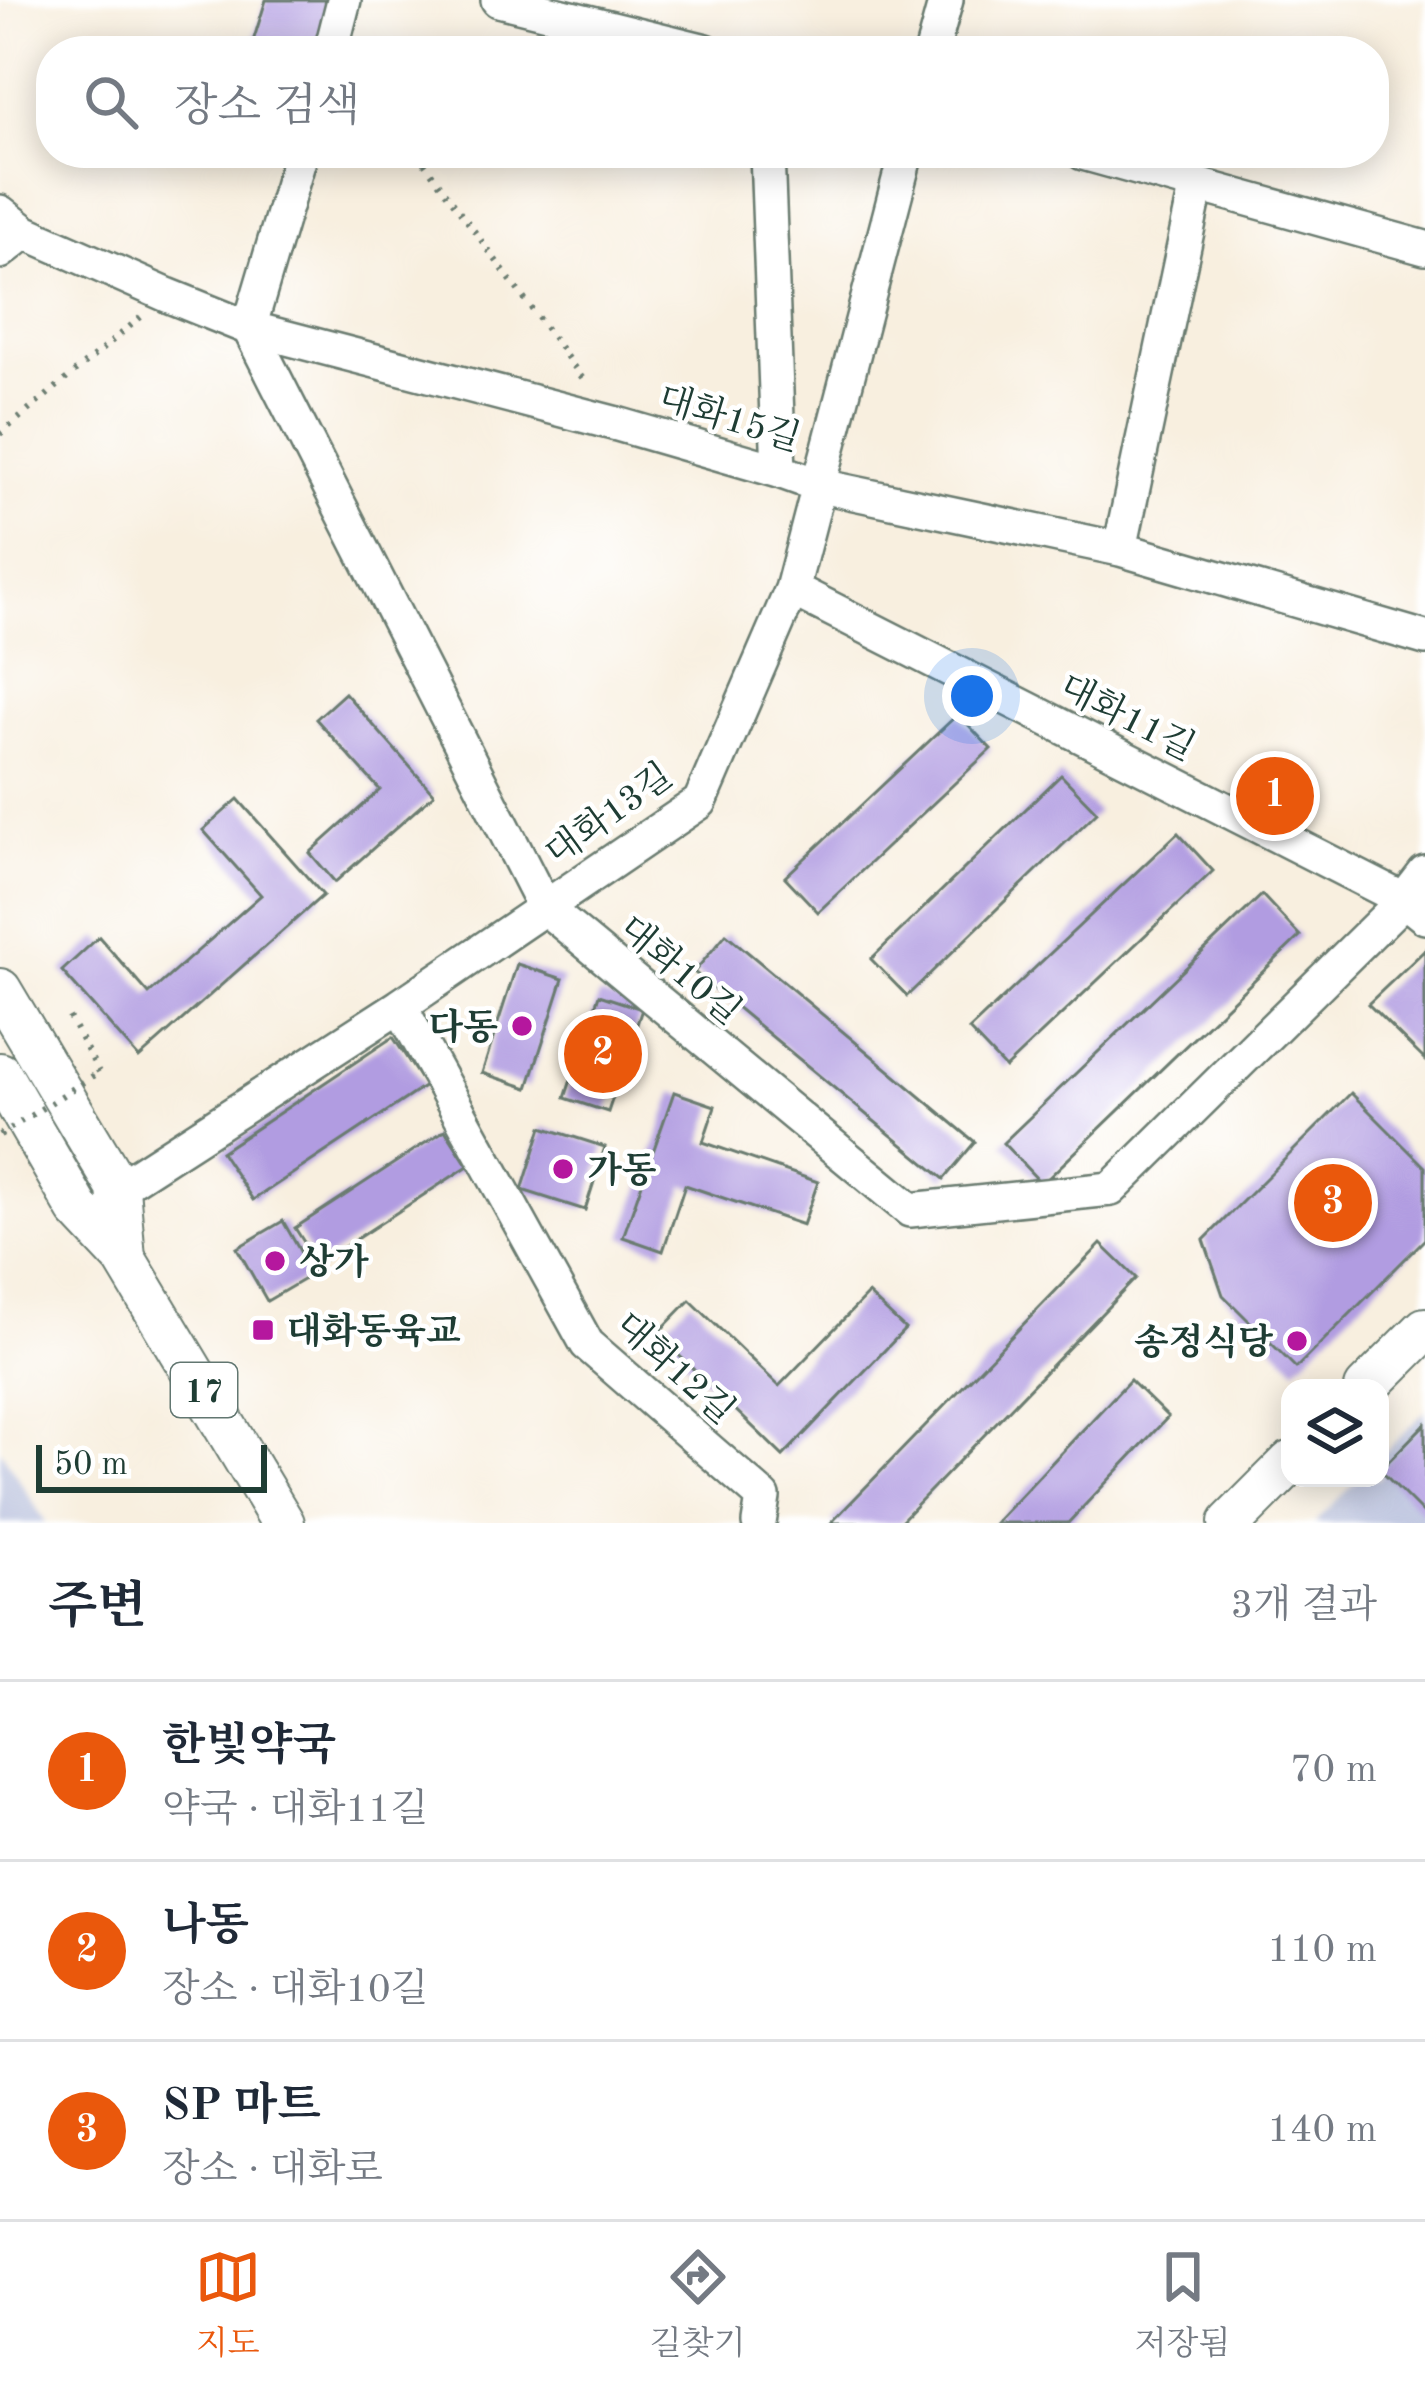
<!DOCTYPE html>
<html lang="ko">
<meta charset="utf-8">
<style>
:root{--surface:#fff;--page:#f2f2f3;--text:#1f2937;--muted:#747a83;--line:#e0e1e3;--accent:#ea580c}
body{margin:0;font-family:"Old Standard TT","Noto Serif KR",serif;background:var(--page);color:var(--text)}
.controls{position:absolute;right:36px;bottom:36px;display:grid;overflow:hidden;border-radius:24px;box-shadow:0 6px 30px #0003}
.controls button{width:108px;height:108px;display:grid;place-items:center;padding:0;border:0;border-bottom:3px solid var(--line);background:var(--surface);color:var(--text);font:60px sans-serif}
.scale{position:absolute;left:36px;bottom:30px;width:231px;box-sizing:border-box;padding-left:12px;border:6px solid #1f3d34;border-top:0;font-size:33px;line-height:42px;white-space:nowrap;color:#1f3d34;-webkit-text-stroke:9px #fff;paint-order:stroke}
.you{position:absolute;left:972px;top:696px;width:42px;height:42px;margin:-30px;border:9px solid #fff;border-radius:50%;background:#1a73e8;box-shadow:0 0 0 18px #1a73e833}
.badge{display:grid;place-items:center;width:78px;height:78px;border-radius:50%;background:var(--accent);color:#fff;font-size:39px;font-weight:700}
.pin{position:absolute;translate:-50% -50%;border:6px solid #fff;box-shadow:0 3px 12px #0006}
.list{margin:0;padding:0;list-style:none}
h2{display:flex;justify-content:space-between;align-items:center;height:156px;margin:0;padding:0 48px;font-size:51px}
h2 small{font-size:39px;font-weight:400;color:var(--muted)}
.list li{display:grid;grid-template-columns:78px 1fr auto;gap:36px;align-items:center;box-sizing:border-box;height:180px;padding:0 48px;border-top:3px solid var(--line)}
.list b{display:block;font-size:45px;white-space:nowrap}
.list p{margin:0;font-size:39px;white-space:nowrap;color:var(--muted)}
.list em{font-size:39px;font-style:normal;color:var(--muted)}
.icon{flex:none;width:66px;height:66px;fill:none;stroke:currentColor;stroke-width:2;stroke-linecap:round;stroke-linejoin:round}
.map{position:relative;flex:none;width:1425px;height:1523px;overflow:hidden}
.search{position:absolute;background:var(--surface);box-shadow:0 6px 30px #0003;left:36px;right:36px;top:36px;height:132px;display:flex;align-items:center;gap:30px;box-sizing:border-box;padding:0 42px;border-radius:48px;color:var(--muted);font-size:45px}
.sheet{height:696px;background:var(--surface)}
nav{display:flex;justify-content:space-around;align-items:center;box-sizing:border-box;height:168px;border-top:3px solid var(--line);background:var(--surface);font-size:33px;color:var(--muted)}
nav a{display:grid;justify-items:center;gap:6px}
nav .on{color:var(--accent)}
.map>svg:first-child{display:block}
</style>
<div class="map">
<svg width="1425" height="1523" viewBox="0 0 1425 1523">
<rect width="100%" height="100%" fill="#fff"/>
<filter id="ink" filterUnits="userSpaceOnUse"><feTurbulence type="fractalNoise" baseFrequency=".00833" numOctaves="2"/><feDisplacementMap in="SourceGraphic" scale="24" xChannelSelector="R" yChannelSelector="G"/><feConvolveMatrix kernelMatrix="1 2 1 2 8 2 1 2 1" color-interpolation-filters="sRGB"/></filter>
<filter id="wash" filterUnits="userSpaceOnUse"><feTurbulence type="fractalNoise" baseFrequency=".004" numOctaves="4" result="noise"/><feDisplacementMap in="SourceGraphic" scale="48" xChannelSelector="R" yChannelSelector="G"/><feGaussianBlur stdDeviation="2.7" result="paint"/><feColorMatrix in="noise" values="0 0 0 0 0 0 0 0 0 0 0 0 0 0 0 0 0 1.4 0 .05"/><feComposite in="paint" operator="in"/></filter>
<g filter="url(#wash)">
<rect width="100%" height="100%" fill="#f8efdf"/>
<path fill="#bbc3de" d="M1425,1411V1523H1314L1359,1478H1380V1457Z
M0,1449L46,1523H0Z"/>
<g id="blocks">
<path fill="#b19ce1" d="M266,0H334L318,51H250Z
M345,693L434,794L335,882L310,853L380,790L316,719Z
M958,714L991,749L818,912L785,877Z
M1061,775L1097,812L907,996L871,959Z
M238,799L323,895L139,1058L62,971L99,937L149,994L261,895L203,830Z
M1178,833L1213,871L1005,1068L969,1030Z
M1262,895L1300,936L1042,1184L1003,1143Z
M726,934L975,1142L944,1179L694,972Z
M1425,950V1060L1368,1004Z
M517,964L563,979L528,1088L482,1073Z
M599,995L642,1009L608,1112L565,1098Z
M393,1037L425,1086L253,1200L221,1152Z
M674,1092L715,1106L703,1142L818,1182L803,1225L685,1185L663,1251L623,1237Z
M1351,1093L1425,1167V1239L1296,1368L1223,1295L1204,1240Z
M542,1127L605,1147L585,1210L522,1190Z
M445,1130L468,1166L318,1264L295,1228Z
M283,1221L313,1274L267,1301L237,1248Z
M1101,1244L1136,1278L899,1523H831Z
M868,1294L905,1329L783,1456L657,1334L690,1300L779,1386Z
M1130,1380L1168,1417L1068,1523H995Z
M1425,1424V1515L1380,1470Z"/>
</g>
</g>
<g filter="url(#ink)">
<use href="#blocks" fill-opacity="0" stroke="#6b7b70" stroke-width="3"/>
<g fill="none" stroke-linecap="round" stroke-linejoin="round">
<g stroke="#6b7b70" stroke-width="38">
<path id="minor" d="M498,0L706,51
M331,51L344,0
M932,51L946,0
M301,153L249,328L544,907L910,1210L1111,1189L1404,900L1425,873
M767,153L779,471
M1083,153L1425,248
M0,212L25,232L167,295L249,328L617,424L779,471L821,486L1120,549L1425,638
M0,252L25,232
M1120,549L1197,184
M792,589L1404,900L1425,917
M400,1006L587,1344L763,1497L759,1523
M118,1188L400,1006L700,802L792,589L906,153"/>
</g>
<g stroke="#6b7b70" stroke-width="46">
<path id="major" d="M0,990L118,1188L124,1258
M0,1074L78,1209L124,1258L283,1523
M1366,1388L1425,1329
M1230,1523L1290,1463"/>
</g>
<path stroke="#6b7b70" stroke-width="6" stroke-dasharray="3 9" stroke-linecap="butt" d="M417,153L586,383
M0,434L141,317
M69,1017L99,1072"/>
<use href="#minor" stroke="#fff" stroke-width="33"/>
<use href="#major" stroke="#fff" stroke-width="42"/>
<path stroke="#6b7b70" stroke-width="6" stroke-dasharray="3 9" stroke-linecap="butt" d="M0,1135L99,1072"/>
</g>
</g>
<g fill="#b5179e" stroke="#fff" stroke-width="4.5">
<circle cx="522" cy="1026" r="12"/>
<circle cx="563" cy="1169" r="12"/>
<circle cx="275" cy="1261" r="12"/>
<rect x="251" y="1318" width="24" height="24" rx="6"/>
<circle cx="1297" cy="1341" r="12"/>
</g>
<g text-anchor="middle" stroke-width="9" stroke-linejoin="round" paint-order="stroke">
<rect fill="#fff" stroke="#627771" stroke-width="3" x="171" y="1363" width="66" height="54" rx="9"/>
<g font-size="33" font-weight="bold" fill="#1f3d34">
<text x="204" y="1402">17</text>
</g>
<g font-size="36" fill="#1f3d34" stroke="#fff">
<text transform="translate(730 417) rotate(17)" y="13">대화15길</text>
<text transform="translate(1128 716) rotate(27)" y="13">대화11길</text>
<text transform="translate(608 813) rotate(-36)" y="13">대화13길</text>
<text transform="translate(681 969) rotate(40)" y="13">대화10길</text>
<text transform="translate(676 1367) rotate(42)" y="13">대화12길</text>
</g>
<g font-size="36" font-weight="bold" fill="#1f3d34" stroke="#fff" text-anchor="start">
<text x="498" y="1039" text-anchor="end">다동</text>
<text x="587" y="1182">가동</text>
<text x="299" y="1274">상가</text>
<text x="287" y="1343">대화동육교</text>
<text x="1273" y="1354" text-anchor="end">송정식당</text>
</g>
</g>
</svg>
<div class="controls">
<button><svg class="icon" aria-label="layers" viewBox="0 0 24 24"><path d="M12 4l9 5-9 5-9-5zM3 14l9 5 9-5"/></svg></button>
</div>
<div class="scale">50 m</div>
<div class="you"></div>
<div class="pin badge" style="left:1275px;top:796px">1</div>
<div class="pin badge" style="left:603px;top:1054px">2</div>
<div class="pin badge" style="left:1333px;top:1203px">3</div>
<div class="search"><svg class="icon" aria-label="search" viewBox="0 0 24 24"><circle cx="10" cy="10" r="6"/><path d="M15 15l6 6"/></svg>장소 검색</div>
</div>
<section class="sheet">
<h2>주변<small>3개 결과</small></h2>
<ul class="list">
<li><span class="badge">1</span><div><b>한빛약국</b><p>약국 · 대화11길</p></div><em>70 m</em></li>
<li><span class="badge">2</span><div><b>나동</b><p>장소 · 대화10길</p></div><em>110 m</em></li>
<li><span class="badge">3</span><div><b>SP 마트</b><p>장소 · 대화로</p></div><em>140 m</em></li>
</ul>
</section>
<nav>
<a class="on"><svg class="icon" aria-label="map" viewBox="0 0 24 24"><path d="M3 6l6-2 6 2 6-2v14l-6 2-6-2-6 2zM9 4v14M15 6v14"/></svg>지도</a>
<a><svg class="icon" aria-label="directions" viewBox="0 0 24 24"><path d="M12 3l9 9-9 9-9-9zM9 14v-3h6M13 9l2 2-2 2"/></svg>길찾기</a>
<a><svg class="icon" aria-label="saved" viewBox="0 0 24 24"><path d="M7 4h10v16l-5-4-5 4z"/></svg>저장됨</a>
</nav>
